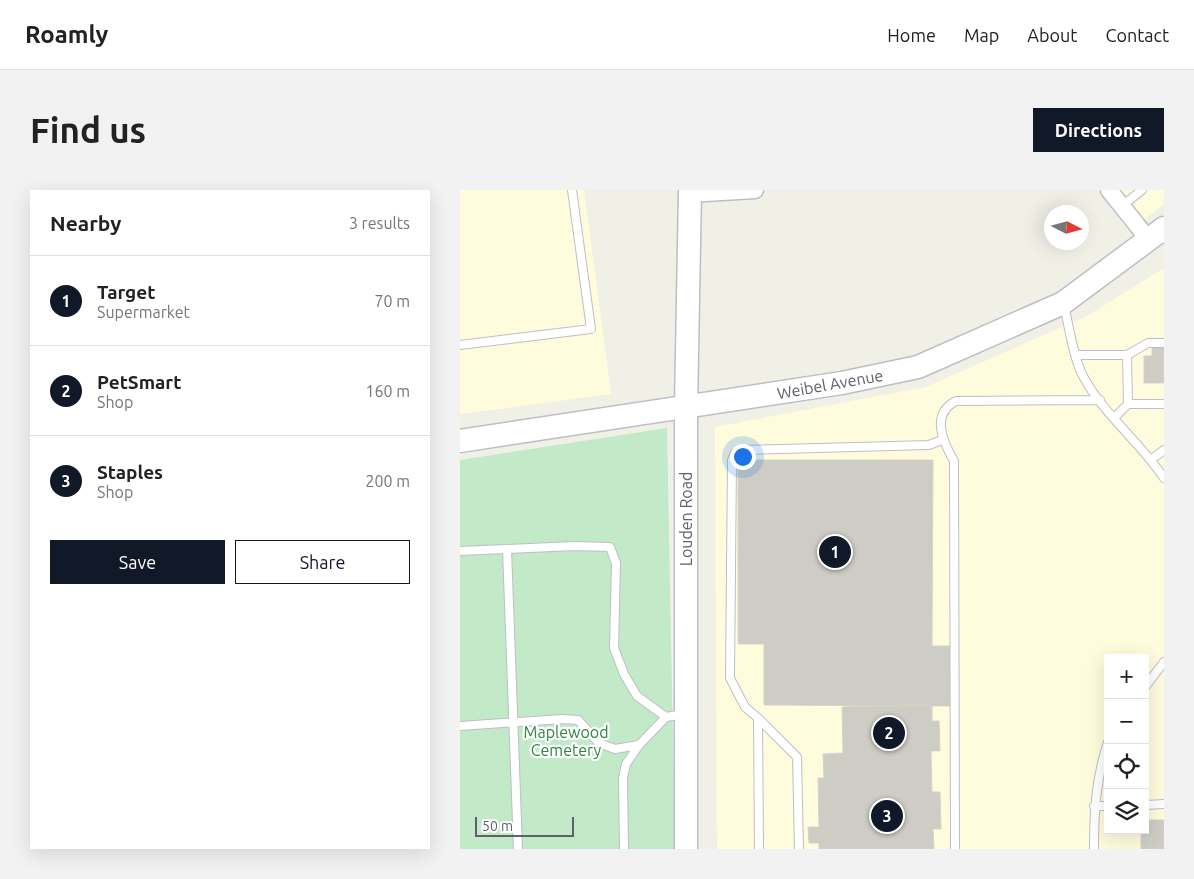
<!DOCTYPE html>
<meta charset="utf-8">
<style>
:root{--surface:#fff;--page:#f2f2f2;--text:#222;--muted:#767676;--line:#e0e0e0;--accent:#111827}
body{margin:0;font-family:Ubuntu,sans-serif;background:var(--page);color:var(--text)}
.controls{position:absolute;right:15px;bottom:15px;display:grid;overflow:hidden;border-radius:0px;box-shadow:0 5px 20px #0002}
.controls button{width:45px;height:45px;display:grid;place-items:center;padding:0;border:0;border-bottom:1px solid var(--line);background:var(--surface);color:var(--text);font:25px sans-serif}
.compass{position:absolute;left:584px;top:15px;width:45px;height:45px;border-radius:50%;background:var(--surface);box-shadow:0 5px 20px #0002;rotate:96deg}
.scale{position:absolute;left:15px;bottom:12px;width:99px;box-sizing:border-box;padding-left:5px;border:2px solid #5e6168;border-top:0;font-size:14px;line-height:18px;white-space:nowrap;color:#5e6168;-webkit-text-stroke:4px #fff;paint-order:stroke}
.you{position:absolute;left:282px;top:266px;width:18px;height:18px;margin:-12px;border:4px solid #fff;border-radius:50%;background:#1a73e8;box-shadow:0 0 0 8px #1a73e833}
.badge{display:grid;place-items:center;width:32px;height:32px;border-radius:50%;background:var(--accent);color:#fff;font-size:16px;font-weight:700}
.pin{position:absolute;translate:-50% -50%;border:2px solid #fff;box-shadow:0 1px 5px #0006}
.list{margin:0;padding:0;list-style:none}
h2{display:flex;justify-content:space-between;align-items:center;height:65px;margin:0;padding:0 20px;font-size:21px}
h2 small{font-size:16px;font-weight:400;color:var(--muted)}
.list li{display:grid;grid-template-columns:32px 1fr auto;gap:15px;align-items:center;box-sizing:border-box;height:90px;padding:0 20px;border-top:1px solid var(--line)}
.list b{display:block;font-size:19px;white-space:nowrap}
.list p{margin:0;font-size:16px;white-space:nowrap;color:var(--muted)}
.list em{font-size:16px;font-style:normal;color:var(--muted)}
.actions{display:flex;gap:10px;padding:15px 20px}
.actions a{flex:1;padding:11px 0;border:1px solid var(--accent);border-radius:0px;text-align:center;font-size:18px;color:var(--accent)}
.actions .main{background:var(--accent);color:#fff}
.icon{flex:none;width:28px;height:28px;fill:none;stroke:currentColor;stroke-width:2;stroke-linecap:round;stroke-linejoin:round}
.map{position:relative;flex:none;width:704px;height:659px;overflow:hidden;border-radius:0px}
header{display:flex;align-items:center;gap:30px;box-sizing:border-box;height:70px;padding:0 25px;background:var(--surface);border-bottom:1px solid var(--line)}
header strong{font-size:24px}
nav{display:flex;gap:28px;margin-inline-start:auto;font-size:18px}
.intro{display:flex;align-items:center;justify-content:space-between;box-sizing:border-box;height:120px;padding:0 30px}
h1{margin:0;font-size:35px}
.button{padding:12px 22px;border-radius:0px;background:var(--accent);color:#fff;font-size:18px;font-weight:700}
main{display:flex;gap:30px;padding:0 30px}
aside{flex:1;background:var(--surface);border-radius:0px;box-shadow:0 5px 20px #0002}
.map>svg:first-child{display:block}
</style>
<header>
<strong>Roamly</strong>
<nav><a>Home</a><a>Map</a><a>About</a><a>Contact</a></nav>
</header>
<div class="intro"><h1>Find us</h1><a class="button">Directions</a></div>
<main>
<aside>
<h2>Nearby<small>3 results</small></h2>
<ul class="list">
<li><span class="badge">1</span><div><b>Target</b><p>Supermarket</p></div><em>70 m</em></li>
<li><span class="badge">2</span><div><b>PetSmart</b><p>Shop</p></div><em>160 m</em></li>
<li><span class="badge">3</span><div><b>Staples</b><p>Shop</p></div><em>200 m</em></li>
</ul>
<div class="actions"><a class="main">Save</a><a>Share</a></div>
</aside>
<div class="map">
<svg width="704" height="659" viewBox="0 0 704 659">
<rect width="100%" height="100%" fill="#f1f0e7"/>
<path fill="#fffcdd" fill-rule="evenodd" d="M0,0H124L151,204L0,224Z
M638,0H704V14L669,42Z
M704,78V659H257L255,237L466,197L627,126ZM648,468H685V640H648Z"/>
<path fill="#c2e9c8" d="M207,238L215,659H0V270Z"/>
<path fill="#cecdc5" stroke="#d6d3c4" d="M692,156H704V193H684V166H692Z
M278,270H473L472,456H492V516L304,515V454H278Z
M472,514V531H479L480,561H471L472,602H480L481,639H473L474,659H359V653H349L348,637H359L358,588H364L363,564L383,563L382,517Z
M685,630H704V659H681V640H685Z"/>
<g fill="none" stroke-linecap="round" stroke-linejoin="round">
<g stroke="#bebfc6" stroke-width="10">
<path id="lane" d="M662,16L682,0
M604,115C609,136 613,167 623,186C643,224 680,252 704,288
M0,155L131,139L112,0
M617,165H667L688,153H704
M667,165L668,214
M655,227L668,214H704
M692,269L704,260
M47,359L58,659
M0,361L114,356L150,357L156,373L154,458L164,484L177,506L206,527
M685,497L704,472
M298,528L337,567L339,659
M0,536L102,529L118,530L139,553L155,559L179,555L206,527L224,524
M685,615L704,614
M634,616H648
M164,659L163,588L166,574L179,555
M299,659L298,528L285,517L270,488L272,270L275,263L281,260L469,255L482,250
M495,659L494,271C483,252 470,224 496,211L640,210
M634,659C634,621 636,588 648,552"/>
</g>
<g stroke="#bebfc6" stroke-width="19">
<path id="street" d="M649,0L689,50
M229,4L295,0"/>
</g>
<g stroke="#bcbec5" stroke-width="25">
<path id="secondary" d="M0,251L382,193L458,177L603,113L704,38
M226,659V218L230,0"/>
</g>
<use href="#lane" stroke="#fff" stroke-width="8"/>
<use href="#street" stroke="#fff" stroke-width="16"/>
<use href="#secondary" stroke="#fff" stroke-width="22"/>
</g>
<g text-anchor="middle" stroke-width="4.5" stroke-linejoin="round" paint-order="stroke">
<g font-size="16" fill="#5e6168" stroke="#fff">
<text transform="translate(370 194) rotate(-10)" y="6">Weibel Avenue</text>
<text transform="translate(226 329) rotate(-90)" y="6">Louden Road</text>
</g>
<g font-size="16" fill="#308440" stroke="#fff">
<text x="106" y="548">Maplewood<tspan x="106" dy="18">Cemetery</tspan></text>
</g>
</g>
</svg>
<div class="controls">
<button>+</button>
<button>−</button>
<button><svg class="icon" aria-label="locate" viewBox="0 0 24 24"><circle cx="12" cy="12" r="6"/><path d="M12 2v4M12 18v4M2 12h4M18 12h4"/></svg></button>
<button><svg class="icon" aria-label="layers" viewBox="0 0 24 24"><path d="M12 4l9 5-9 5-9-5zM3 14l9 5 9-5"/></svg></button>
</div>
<svg class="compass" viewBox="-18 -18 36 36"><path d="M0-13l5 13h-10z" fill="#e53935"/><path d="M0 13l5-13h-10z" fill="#767676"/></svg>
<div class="scale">50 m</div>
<div class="you"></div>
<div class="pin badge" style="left:375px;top:362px">1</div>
<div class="pin badge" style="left:429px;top:543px">2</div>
<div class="pin badge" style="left:427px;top:626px">3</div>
</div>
</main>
